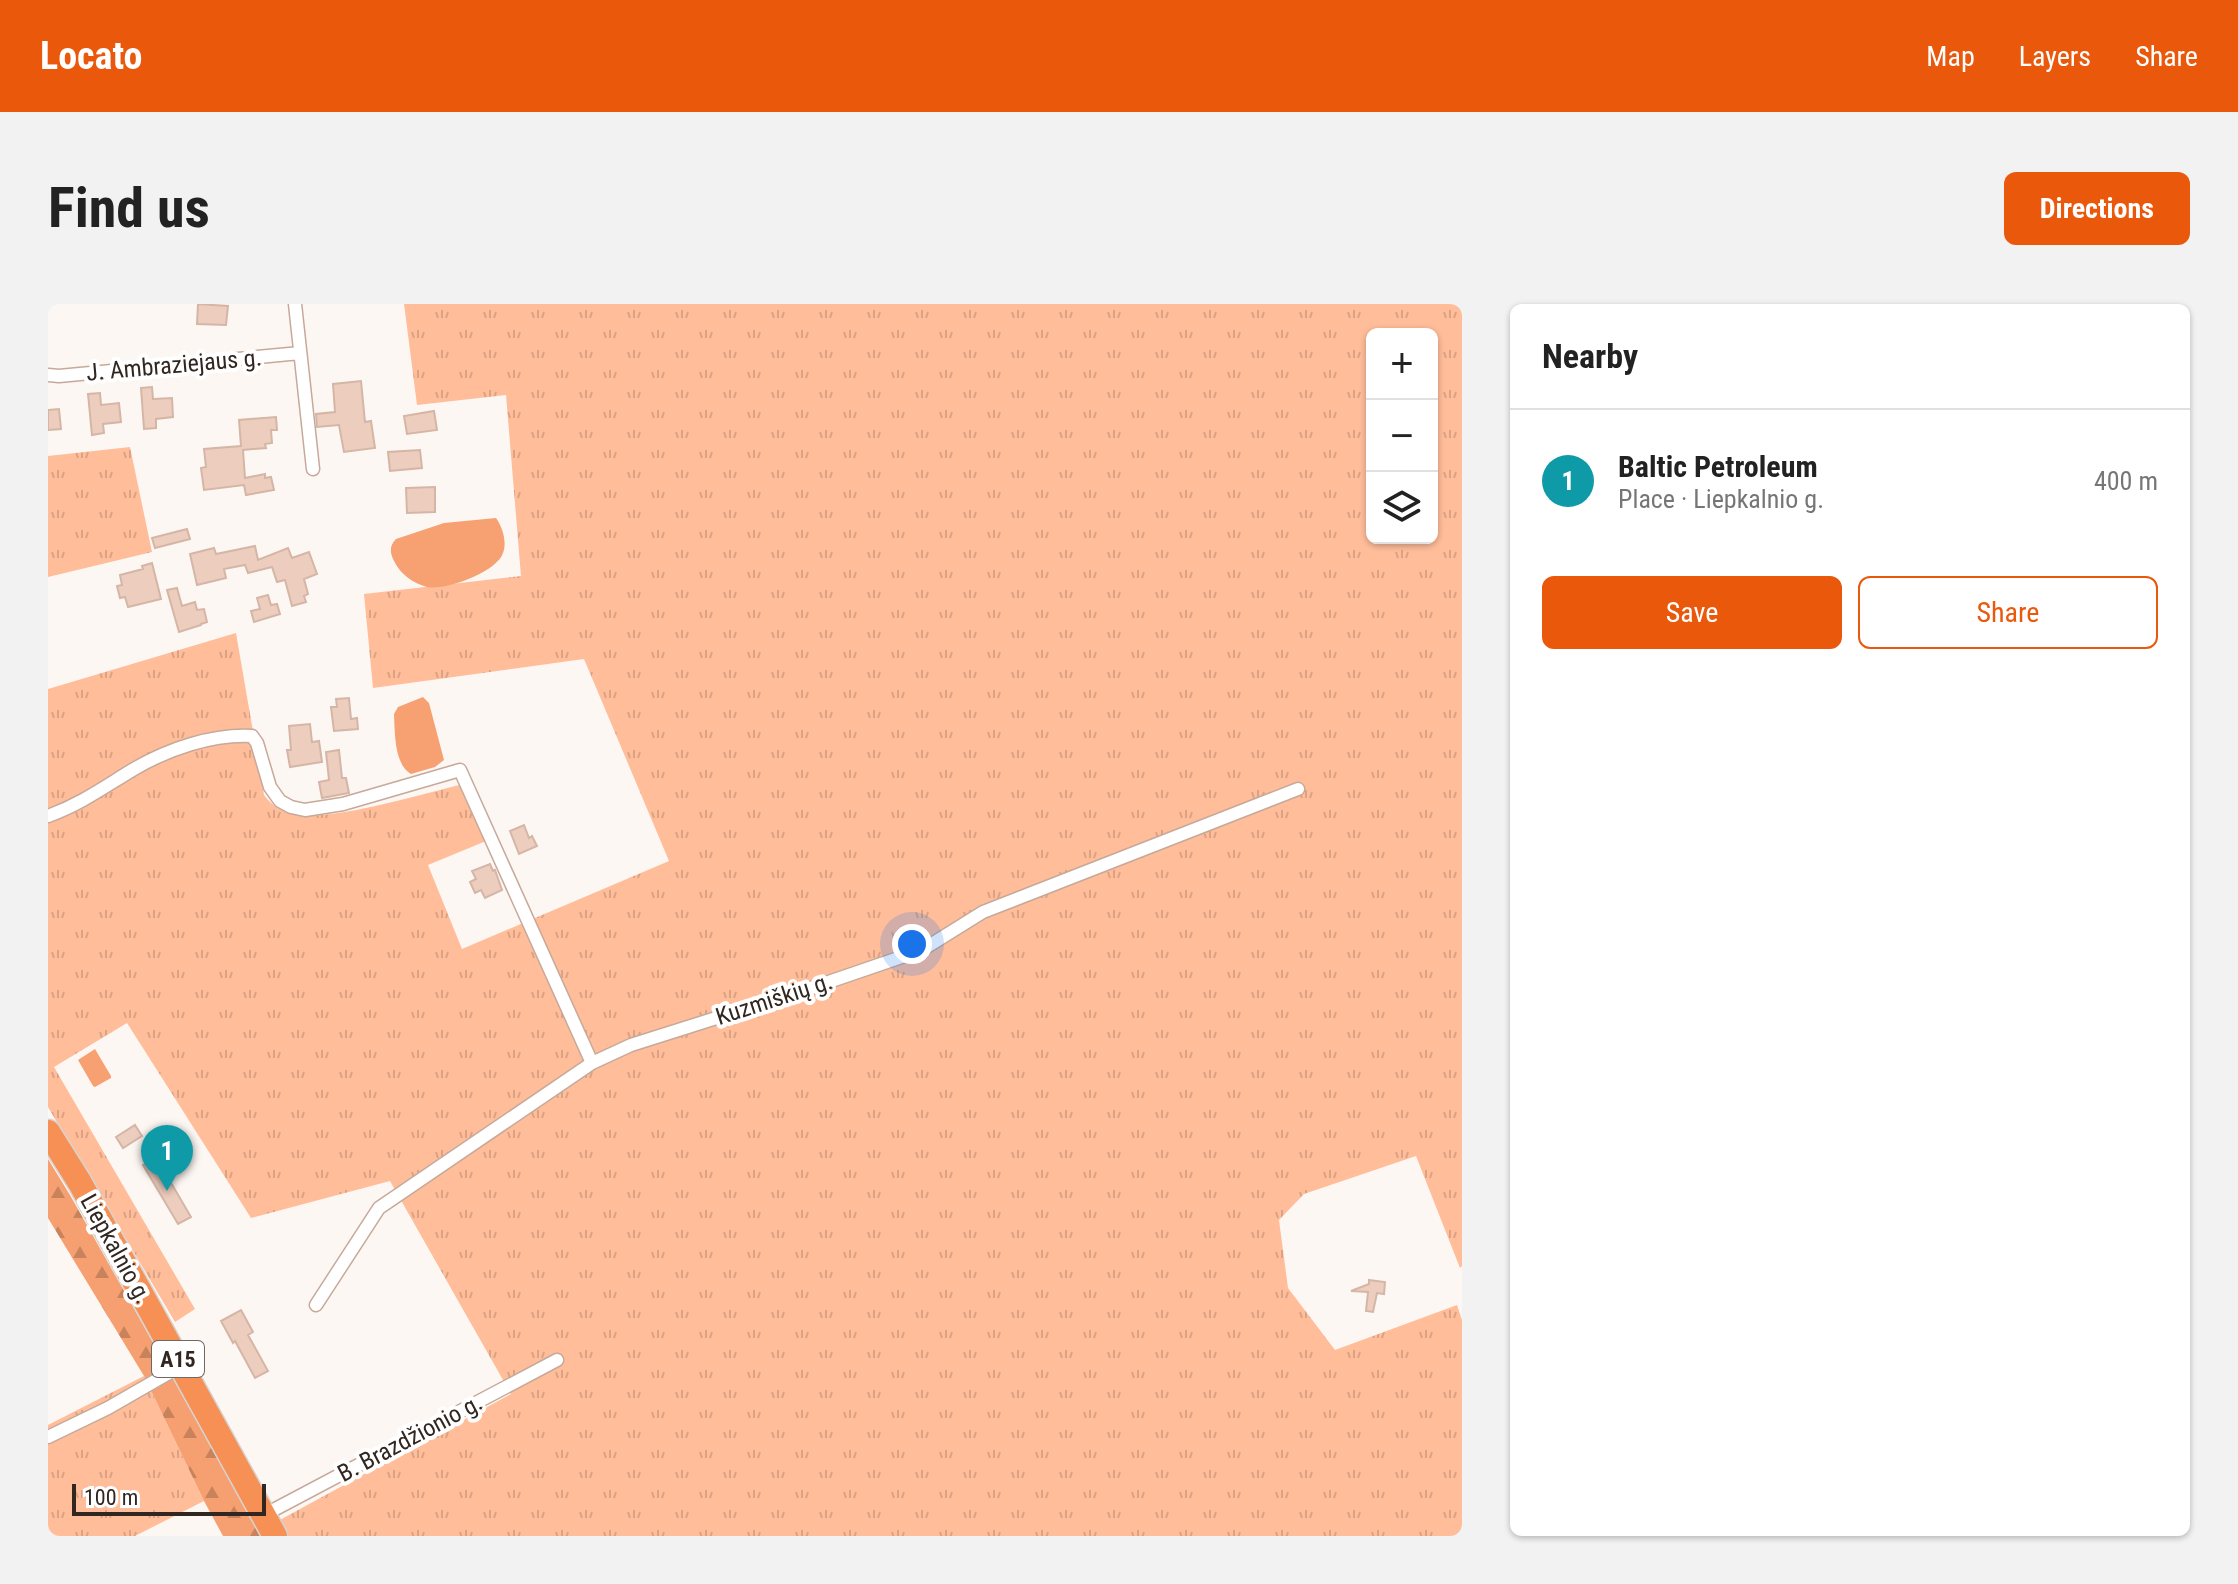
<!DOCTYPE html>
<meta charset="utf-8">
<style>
:root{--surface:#fff;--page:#f2f2f2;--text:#222;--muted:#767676;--line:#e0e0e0;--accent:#ea580c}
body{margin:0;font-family:"Roboto Condensed",sans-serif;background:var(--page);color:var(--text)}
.controls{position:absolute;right:24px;top:24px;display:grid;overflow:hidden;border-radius:12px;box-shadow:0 2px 6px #0004}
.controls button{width:72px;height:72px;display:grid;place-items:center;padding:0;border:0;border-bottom:2px solid var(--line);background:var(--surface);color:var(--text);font:40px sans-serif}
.scale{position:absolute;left:24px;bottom:20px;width:194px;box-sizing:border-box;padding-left:8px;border:4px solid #322620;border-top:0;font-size:22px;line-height:28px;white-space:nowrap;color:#322620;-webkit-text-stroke:6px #fff;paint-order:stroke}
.you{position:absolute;left:864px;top:640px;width:28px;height:28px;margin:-20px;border:6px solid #fff;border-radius:50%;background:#1a73e8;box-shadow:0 0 0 12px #1a73e833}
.badge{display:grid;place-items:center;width:52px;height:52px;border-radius:50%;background:var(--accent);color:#fff;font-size:26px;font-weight:700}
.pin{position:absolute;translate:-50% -66px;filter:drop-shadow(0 2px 4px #0008)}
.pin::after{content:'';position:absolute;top:42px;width:28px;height:24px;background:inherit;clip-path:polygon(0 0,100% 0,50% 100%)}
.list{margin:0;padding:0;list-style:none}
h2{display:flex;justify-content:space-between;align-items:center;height:104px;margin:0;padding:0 32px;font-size:34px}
h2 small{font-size:26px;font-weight:400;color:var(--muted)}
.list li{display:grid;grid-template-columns:52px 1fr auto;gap:24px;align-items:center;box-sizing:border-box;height:144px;padding:0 32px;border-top:2px solid var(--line)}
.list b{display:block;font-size:30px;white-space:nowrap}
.list p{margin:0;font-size:26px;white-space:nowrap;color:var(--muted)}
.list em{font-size:26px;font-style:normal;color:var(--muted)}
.actions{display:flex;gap:16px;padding:24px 32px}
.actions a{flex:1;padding:18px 0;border:2px solid var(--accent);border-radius:12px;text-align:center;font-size:28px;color:var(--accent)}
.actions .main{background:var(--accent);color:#fff}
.icon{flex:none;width:44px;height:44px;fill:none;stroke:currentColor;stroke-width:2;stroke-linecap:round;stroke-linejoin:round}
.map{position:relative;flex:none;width:1414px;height:1232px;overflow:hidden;border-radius:12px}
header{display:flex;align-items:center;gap:48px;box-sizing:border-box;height:112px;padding:0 40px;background:var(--accent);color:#fff}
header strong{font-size:38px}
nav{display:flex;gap:44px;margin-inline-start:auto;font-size:28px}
.intro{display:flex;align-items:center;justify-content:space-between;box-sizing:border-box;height:192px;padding:0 48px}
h1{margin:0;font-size:56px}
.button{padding:20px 36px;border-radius:12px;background:var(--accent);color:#fff;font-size:28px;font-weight:700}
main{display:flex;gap:48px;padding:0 48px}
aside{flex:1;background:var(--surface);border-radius:12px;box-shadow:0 2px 6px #0004}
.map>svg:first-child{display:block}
</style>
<header>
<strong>Locato</strong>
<nav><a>Map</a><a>Layers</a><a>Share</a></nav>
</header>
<div class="intro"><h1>Find us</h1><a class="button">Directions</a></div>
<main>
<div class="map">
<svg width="1414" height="1232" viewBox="0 0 1414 1232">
<defs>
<pattern id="grass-tufts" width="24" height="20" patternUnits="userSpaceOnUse" patternTransform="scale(2)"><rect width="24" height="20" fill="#ffbd9a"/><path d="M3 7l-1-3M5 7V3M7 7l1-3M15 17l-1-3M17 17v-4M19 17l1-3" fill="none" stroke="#dba284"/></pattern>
<pattern id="forest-firs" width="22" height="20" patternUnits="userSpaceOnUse" patternTransform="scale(2)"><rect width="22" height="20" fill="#f6a071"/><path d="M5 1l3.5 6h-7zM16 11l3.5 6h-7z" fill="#c8825c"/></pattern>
</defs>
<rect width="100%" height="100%" fill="#fdf7f3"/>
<path fill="url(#grass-tufts)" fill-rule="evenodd" d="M356,0H1414V962L1412,964L1368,852L1256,890L1231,916L1240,984L1287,1046L1409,1001L1414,1016V1232H238L230,1217L463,1090L342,877L203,914L79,719L6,763L147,1005L127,1018L0,803V385L188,329L216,491C223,500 229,505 241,509C277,520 372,490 412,481L438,537L380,561L414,645L621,557L536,355L325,384L316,290L473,272L458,91L369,101ZM1324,30H1384V234H1324Z
M82,143L104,248L0,273V152Z
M96,1072L156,1197L87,1232H0V1121Z"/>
<path fill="url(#forest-firs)" d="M0,855L22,891L214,1232H175L156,1197L96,1072L0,914Z"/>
<path fill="#f7a071" d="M448,214C455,224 459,238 455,249C449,268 397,287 379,283C365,279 353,271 346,257C342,249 341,242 348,235L396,219Z
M375,393L381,399L396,456L387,463L363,470C346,460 347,429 346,410L350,403Z
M47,745L63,772V774L47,783L45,782L30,756Z"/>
<path fill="#edcdbd" stroke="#d5b6a6" stroke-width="2" d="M150,0L180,2L178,21L149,20Z
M313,77L317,118L323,117L327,144L296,148L291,121L269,123L268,110L287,108L285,80Z
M104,83L105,95L124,94L125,113L108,115V124L96,125L93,84Z
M52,89L53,101L71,99L73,118L55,120L56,129L44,131L40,90Z
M11,105L13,125L0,126V106Z
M386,107L389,126L359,130L356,112Z
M228,113L229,126H223L224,139L217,140L218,144L195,146L197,174L217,170V174L223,173L226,186L198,191L196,181L156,186L153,164L158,163L156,145L193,142L191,116Z
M372,146L374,164L342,167L340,148Z
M387,183V208L359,209L358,184Z
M139,225L142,235L107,244L104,234Z
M207,242L210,256L240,244L244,254L261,248L269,270L256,275L260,290L256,292L258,298L244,302L237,276L229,278L224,263L200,269L197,261L176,265L178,274L149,281L142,250L166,244L168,250Z
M104,259L113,295L80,303L77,293L72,294L69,282L74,281L72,271L95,265L94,262Z
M129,284L134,302L147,298L149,306L156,305L159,318L153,320V321L131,328L119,286Z
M220,291L223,301L229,300L232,310L206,318L203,307L212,305L209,294Z
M301,394L303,415L309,414L310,425L286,427L283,403H289L288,395Z
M262,420L264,438L271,437L274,458L242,463L239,446H243L241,422Z
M291,446L294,474H298L301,489L274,494L271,478L281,476L278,448Z
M476,521L481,534L484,532L489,542L471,550L462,527Z
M442,560L445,567L447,566L454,586L437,594L433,586L427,589L422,578L428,575L424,567Z
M87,821L94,832L75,844L68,833Z
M108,853L143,913L130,920L95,861Z
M1321,976L1337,978L1336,990L1329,989L1325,1008L1318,1007L1320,988L1303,987L1321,980Z
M193,1006L205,1028L200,1031L220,1067L207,1074L187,1037L185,1039L173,1017Z"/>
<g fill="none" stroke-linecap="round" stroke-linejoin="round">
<g stroke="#c7a999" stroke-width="15">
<path id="street" d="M247,0L265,165
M0,71L11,72L252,49
M0,512C33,500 56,483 86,465C120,445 164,430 204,432L209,439L222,483L232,497L243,503L257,506L295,500L412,466L544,759
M268,1001L331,904L544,759L583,741L763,684L874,646L935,608L1250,485
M0,1133L60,1104L133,1062
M216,1211L509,1056"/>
</g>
<g stroke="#d6d4d2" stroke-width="27">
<path id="highway" d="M0,828L32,879L227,1232"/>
</g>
<use href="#street" stroke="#fff" stroke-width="12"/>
<use href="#highway" stroke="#f79055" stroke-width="24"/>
</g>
<g text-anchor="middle" stroke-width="8" stroke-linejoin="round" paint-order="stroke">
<rect fill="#fff" stroke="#706763" stroke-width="2" x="104" y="1037" width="52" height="36" rx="6"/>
<g font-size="22" font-weight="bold" fill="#322620">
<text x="130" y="1063">A15</text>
</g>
<g font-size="24" fill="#322620" stroke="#fff">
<text transform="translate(126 61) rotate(-5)" y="8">J. Ambraziejaus g.</text>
<text transform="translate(726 695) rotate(-18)" y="8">Kuzmiškių g.</text>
<text transform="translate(68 945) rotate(61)" y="8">Liepkalnio g.</text>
<text transform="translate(362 1134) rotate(-28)" y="8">B. Brazdžionio g.</text>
</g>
</g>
</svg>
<div class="controls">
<button>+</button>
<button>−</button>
<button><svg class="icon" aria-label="layers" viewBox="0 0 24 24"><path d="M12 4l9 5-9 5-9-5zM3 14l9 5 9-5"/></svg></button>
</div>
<div class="scale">100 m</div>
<div class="you"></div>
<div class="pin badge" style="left:119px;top:887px;background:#0f9aa8">1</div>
</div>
<aside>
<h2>Nearby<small></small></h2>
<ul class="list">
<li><span class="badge" style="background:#0f9aa8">1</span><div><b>Baltic Petroleum</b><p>Place · Liepkalnio g.</p></div><em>400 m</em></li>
</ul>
<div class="actions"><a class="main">Save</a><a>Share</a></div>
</aside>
</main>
